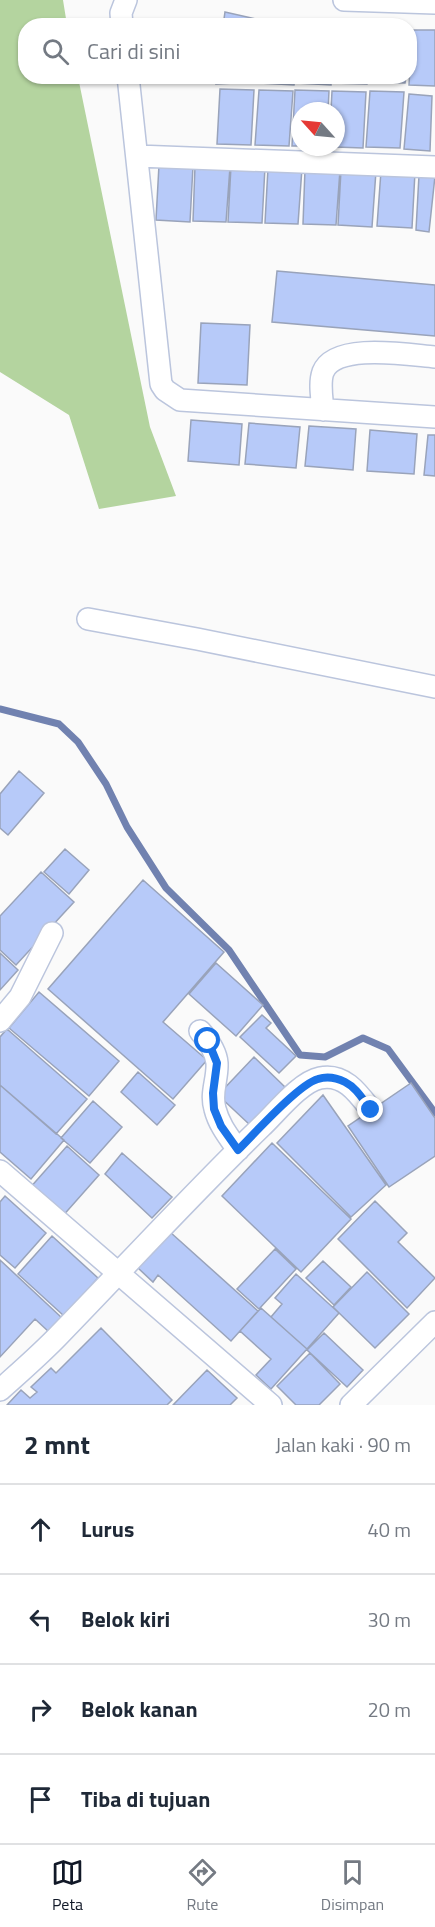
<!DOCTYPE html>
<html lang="id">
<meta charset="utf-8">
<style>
:root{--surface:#fff;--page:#f6f6f7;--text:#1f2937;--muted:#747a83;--line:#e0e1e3;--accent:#111827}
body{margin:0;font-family:"Titillium Web",sans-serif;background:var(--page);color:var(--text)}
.compass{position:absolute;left:291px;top:102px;width:54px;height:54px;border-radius:50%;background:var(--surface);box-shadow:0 2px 4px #0004;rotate:297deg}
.stop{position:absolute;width:18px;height:18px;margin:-14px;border:4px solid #1a73e8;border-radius:50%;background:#fff}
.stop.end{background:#1a73e8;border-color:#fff;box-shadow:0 2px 6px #0008}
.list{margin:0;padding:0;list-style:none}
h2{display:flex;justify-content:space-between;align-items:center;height:78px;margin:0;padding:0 24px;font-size:26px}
h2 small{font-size:20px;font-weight:400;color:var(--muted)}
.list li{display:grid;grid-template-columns:39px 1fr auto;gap:18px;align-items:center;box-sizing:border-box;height:90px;padding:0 24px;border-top:2px solid var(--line)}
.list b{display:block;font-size:22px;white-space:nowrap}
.list em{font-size:20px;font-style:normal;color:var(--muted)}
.icon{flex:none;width:33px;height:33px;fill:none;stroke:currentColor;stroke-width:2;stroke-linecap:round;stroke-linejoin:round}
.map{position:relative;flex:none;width:435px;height:1405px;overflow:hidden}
.search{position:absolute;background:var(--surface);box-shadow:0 2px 4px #0004;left:18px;right:18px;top:18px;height:66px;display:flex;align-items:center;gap:15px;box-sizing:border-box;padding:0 21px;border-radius:24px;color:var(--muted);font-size:22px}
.sheet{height:438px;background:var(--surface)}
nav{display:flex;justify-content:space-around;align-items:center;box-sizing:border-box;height:84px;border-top:2px solid var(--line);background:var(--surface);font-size:16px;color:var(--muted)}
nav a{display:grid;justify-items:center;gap:3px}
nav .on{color:var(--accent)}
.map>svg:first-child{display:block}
</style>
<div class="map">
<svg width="435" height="1405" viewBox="0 0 435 1405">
<rect width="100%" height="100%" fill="#fafafa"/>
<path fill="#b4d49f" d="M0,0H63L67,25L26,26V76L78,77L150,427L176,496L99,509L69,415L0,372Z"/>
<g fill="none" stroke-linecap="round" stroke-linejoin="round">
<path stroke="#7182b0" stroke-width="7" d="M0,709L59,724L78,742L106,784L127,827L166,888L229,950L300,1055L325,1057L363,1038L388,1049L435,1113"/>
</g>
<path fill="#b7caf9" stroke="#99a3ba" stroke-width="1.5" d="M225,12L260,20V26H223Z
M412,30H435V86L409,85Z
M217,76H258V82L216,84Z
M261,76H295L294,85L260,83Z
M297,76H331V85L297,83Z
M334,76H368L367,84L333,83Z
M372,76H406L405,83L372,82Z
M220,89L254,90L251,145L217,144Z
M259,90L293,91L289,146L255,145Z
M295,90L329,91L328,111H300V146H292Z
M332,91L366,92L363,148L336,147V111H331Z
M370,91L404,92L400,148L366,147Z
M409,94L432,96L430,151L404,149Z
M159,165L193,166L190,222L156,220Z
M195,166L230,167L226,222L193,221Z
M231,166L265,167L262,223L228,222Z
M268,168H302L298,224L265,223Z
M305,169L340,170L336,225L303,224Z
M341,170L376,171L372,227L338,225Z
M381,171L415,172L412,228L377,226Z
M419,175L435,176L429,232L416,230Z
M277,271L435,285V336L272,322Z
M201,323L250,325L247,385L198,383Z
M191,420L242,424L239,465L188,461Z
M249,423L300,427L296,468L245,464Z
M309,426L356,429L353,470L305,466Z
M370,430L417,434L414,474L367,471Z
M428,435H435V476L424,475Z
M19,771L44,793L8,835L0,828V794Z
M65,849L89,870L69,894L44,872Z
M41,872L74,902L16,965L0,950V916Z
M143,880L224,952L163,1022L207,1060L173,1099L48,989Z
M0,953L18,970L0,990Z
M216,963L263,1005L236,1036L189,994Z
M39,992L119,1061L89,1096L9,1028Z
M262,1015L271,1023L266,1028L296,1056L279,1073L240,1037Z
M7,1029L87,1099L56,1134L0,1085V1037Z
M254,1057L285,1087L250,1125L218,1095Z
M138,1072L175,1105L157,1125L121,1092Z
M411,1083L435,1118V1156L389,1187L348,1126Z
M0,1085L64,1140L31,1179L0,1152Z
M323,1095L386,1185L351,1217L277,1143Z
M93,1101L122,1127L90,1163L61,1138Z
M272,1143L351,1219L301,1272L222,1196Z
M67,1146L99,1175L61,1218L29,1189Z
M122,1153L172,1197L152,1218L105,1174Z
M5,1196L46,1233L15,1268L0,1255V1202Z
M375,1201L407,1233L398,1242L435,1278L407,1308L338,1239Z
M170,1232L258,1311L231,1341L158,1275L153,1282L138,1268Z
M52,1236L98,1278L64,1316L18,1274Z
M275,1249L296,1269L259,1309L237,1289Z
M0,1260L62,1318L49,1332L35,1319L0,1357Z
M323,1261L351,1287L334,1305L306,1278Z
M367,1272L409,1314L375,1348L333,1307Z
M296,1274L339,1313L307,1349L271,1317L282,1304L275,1298Z
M261,1308L307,1349L271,1389L256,1375L271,1359L240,1331Z
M101,1328L172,1400L167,1405H7L21,1390L30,1398L37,1392L31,1387L51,1368L56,1373Z
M324,1333L363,1370L347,1387L307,1350Z
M310,1353L340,1384L319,1405H296L277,1386Z
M207,1370L237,1398L230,1405H173Z"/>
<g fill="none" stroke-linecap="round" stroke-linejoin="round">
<g stroke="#bbc5dd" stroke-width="24">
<path id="minor" d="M344,0L435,3
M122,26L121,13L126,0
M128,76L161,384L165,390L180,400L435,417
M137,156L435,167
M323,410C322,398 319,383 323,372C335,342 409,355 435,357
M88,619L197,639L435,687
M0,1021L20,997L52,933
M200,1031C207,1039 216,1051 217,1063C218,1079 210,1093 215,1109C219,1125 229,1137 238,1150
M0,1171L271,1405
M0,1390C20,1372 41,1354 60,1334C127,1265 192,1194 261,1127C276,1113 300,1082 320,1078C344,1073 358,1093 371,1110
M351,1405L435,1322"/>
</g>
<use href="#minor" stroke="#fff" stroke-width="21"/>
</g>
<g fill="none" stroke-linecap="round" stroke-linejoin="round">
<path stroke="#1a73e8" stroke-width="8" d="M208,1041L217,1063L213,1093L214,1109L221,1126L238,1150C254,1134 299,1084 318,1079C327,1076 337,1078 345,1082C357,1088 363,1100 371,1110"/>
</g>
</svg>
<svg class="compass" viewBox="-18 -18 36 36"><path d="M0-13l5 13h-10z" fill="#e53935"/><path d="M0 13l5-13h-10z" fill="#747a83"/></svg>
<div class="stop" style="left:208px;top:1041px"></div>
<div class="stop end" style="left:371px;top:1110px"></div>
<div class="search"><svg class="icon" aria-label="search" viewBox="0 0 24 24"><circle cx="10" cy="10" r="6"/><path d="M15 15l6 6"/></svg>Cari di sini</div>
</div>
<section class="sheet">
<h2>2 mnt<small>Jalan kaki · 90 m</small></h2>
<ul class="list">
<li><svg class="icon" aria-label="ahead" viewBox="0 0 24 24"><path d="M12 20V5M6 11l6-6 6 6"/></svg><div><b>Lurus</b></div><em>40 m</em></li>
<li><svg class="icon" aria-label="left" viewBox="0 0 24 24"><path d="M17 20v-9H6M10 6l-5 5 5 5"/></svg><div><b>Belok kiri</b></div><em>30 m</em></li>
<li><svg class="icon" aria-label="right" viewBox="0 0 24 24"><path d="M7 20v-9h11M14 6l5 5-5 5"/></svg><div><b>Belok kanan</b></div><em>20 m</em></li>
<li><svg class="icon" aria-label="arrive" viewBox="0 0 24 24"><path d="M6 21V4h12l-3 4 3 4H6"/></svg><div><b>Tiba di tujuan</b></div></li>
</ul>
</section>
<nav>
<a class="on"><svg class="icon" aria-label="map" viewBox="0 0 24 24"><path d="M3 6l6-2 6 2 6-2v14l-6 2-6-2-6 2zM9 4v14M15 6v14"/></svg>Peta</a>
<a><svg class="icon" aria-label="directions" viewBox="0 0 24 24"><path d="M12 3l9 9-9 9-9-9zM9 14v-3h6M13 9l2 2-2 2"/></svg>Rute</a>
<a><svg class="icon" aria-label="saved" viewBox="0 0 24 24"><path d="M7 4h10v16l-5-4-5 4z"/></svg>Disimpan</a>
</nav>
